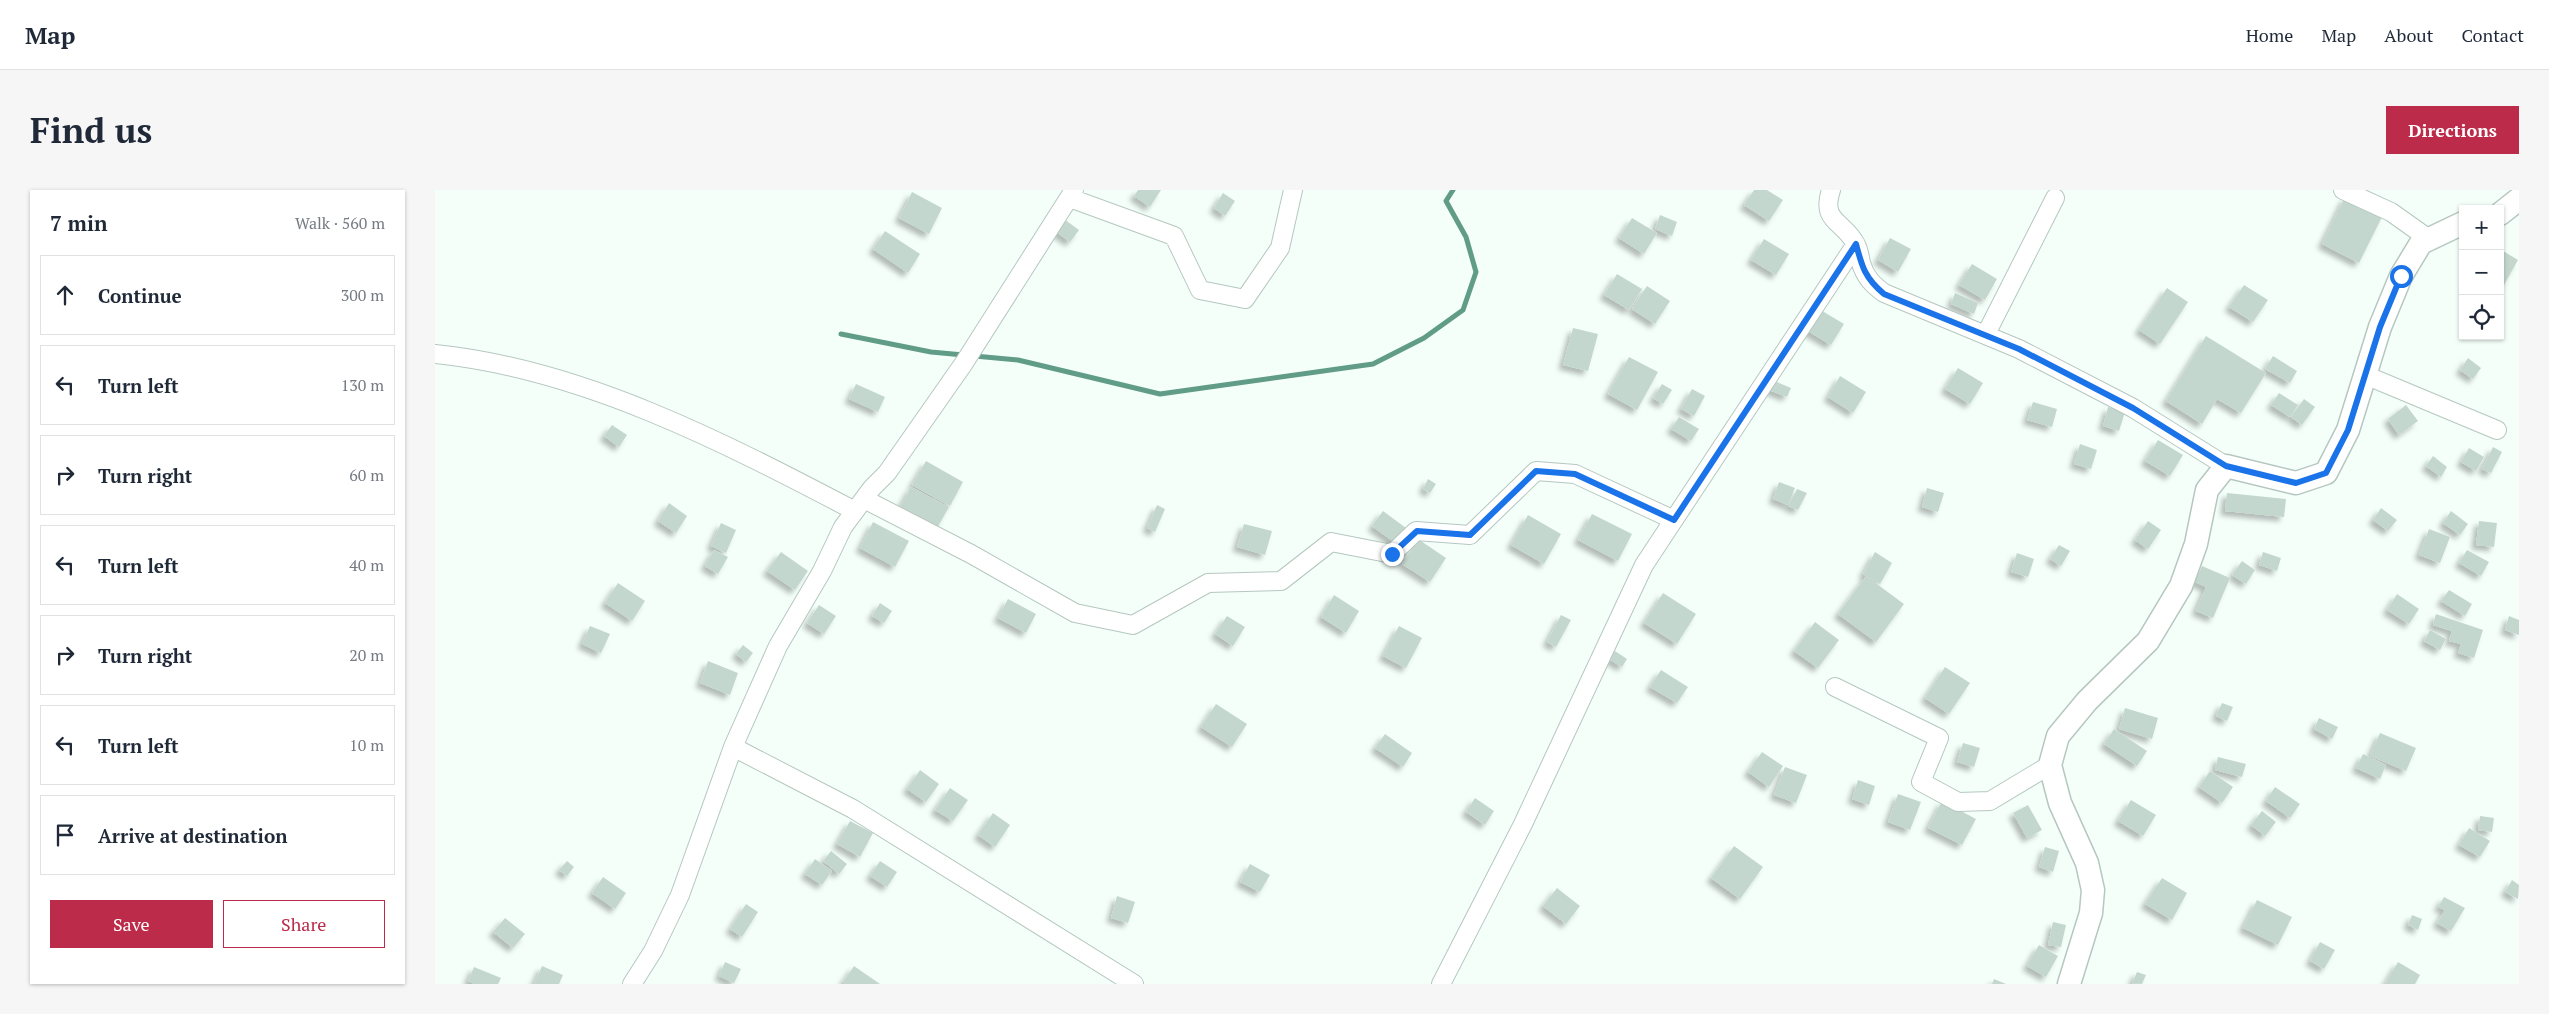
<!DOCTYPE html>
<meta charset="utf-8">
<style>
:root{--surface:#fff;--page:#f6f6f7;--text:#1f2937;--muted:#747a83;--line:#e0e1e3;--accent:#bc2b4a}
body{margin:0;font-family:"PT Serif",serif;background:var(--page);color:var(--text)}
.controls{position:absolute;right:15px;top:15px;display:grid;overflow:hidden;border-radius:0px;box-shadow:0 1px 4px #0004}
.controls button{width:45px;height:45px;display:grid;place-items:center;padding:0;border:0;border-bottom:1px solid var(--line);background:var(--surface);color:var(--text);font:25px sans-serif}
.stop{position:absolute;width:15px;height:15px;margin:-11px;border:4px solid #1a73e8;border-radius:50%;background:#fff}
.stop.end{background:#1a73e8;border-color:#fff;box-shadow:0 1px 5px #0008}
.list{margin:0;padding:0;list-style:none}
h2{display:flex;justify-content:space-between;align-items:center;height:65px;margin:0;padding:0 20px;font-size:21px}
h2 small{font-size:16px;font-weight:400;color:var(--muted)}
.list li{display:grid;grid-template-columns:32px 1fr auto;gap:15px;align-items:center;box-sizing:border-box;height:80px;margin:0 10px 10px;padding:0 10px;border:1px solid var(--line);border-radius:0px}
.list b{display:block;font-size:19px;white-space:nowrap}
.list em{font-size:16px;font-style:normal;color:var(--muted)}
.actions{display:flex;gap:10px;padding:15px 20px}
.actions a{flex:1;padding:11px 0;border:1px solid var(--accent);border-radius:0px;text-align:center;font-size:18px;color:var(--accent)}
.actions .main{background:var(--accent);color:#fff}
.icon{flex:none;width:28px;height:28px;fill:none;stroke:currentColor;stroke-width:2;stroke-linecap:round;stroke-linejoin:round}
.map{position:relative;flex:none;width:2084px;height:794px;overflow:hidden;border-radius:0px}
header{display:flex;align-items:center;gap:30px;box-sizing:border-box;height:70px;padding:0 25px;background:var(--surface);border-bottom:1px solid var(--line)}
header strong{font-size:24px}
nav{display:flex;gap:28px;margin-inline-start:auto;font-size:18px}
.intro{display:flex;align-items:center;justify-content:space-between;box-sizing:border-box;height:120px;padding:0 30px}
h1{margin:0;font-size:35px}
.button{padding:12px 22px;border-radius:0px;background:var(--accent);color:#fff;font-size:18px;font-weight:700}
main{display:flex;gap:30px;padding:0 30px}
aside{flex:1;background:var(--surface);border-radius:0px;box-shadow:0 1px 4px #0004}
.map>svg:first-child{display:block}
</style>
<header>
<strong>Map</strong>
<nav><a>Home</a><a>Map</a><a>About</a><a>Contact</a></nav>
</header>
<div class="intro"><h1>Find us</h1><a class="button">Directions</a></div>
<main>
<aside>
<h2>7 min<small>Walk · 560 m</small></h2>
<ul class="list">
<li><svg class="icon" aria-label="ahead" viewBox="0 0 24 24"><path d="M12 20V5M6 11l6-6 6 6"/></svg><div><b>Continue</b></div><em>300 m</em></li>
<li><svg class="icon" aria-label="left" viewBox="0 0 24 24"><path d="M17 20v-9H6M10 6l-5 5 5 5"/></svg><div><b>Turn left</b></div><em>130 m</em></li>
<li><svg class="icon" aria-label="right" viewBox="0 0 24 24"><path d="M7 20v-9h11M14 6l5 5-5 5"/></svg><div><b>Turn right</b></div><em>60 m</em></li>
<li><svg class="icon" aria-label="left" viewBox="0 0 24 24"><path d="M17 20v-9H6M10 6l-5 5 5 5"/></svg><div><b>Turn left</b></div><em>40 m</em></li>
<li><svg class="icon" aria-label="right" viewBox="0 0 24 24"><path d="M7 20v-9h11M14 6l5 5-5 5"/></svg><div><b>Turn right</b></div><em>20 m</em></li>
<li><svg class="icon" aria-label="left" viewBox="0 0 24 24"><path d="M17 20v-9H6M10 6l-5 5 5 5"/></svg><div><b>Turn left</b></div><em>10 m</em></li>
<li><svg class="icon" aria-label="arrive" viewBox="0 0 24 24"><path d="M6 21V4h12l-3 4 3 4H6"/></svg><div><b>Arrive at destination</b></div></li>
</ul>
<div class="actions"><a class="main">Save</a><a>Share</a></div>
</aside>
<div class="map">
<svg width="2084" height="794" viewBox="0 0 2084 794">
<defs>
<filter id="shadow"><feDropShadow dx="-4.5" dy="4.5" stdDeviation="2.5" flood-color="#0004"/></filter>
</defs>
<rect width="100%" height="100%" fill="#f4fffa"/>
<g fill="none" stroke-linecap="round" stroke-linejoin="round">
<path stroke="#609c87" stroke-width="5" d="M406,144L496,162L583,170L725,204L938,174L989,148L1028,120L1041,82L1031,47L1011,11L1018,0"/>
</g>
<path fill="#c4d7cf" filter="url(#shadow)" d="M703,0H726L715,17L699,6Z
M1319,0H1332L1348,10L1334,31L1309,15Z
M477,2L507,18L494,44L464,28Z
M788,3L800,11L790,26L779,18Z
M1910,7L1948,25L1924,73L1887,54Z
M1225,25L1242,32L1237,46L1220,39Z
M1197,28L1222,43L1209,64L1184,48Z
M629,29L644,40L635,52L620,41Z
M450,41L485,64L473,83L438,59Z
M1455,48L1476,59L1463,82L1443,70Z
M1329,49L1354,64L1341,85L1316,70Z
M2065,59L2083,70L2069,95L2065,93Z
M1537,74L1562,89L1550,110L1524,95Z
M1182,84L1207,99L1194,120L1169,105Z
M1809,95L1833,110L1818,132L1794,117Z
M1212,96L1235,111L1220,134L1197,119Z
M1732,98L1753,112L1725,154L1704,140Z
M1520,103L1543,113L1539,124L1516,114Z
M1384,119L1409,134L1396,155L1371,140Z
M1138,138L1163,144L1153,181L1128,175Z
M1771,146L1831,183L1806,223L1782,209L1767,234L1731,211Z
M1838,166L1862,181L1855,193L1830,179Z
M1194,167L1223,182L1202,220L1173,204Z
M2033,168L2046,178L2038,189L2025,180Z
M1523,178L1548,193L1535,214L1510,199Z
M1405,186L1431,202L1418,223L1393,207Z
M1337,190L1356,198L1352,207L1334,200Z
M421,194L450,207L443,222L414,209Z
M1227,194L1237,200L1228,214L1218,208Z
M1257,199L1270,206L1259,226L1246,219Z
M1844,203L1863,215L1855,227L1836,215Z
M1869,209L1880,217L1867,235L1856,227Z
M1598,212L1622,219L1617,237L1592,230Z
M1971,215L1983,231L1964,245L1953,229Z
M1673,217L1690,222L1684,241L1668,236Z
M1244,227L1264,239L1256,251L1236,239Z
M177,235L192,245L184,257L169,246Z
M1723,250L1748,265L1735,286L1710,271Z
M1645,254L1662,260L1656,279L1639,274Z
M2058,257L2067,262L2056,283L2047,279Z
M2034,258L2049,267L2041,281L2026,272Z
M1998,266L2012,277L2006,287L1991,276Z
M491,271L528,292L515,316L477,295Z
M993,289L1001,294L995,303L988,299Z
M1344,292L1360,298L1353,315L1338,309Z
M476,297L514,317L501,340L464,319Z
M1492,298L1509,303L1503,322L1487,317Z
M1362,299L1372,303L1363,320L1353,316Z
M1792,303L1851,309L1849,327L1790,321Z
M234,313L252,326L241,343L223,331Z
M722,315L730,319L720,342L712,338Z
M1946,318L1962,330L1953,341L1938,330Z
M948,321L971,338L960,353L937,336Z
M2016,321L2033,334L2025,345L2008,333Z
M1157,324L1197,344L1183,371L1143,350Z
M1093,325L1126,344L1109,374L1076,355Z
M1713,331L1726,340L1713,359L1700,350Z
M2044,331L2062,333L2059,357L2041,355Z
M438,332L474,351L460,377L425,358Z
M286,333L301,340L291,363L276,356Z
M809,334L837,341L830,365L802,357Z
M1994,339L2015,347L2005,373L1984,365Z
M983,349L1011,368L995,392L967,374Z
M1624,355L1635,361L1626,376L1615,369Z
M279,360L293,367L283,384L270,376Z
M2032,360L2054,372L2046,386L2024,373Z
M346,362L373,381L360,400L332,381Z
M1440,362L1457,373L1445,394L1428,384Z
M1828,362L1846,368L1842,381L1824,375Z
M1582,363L1599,369L1593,387L1576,382Z
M1807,371L1820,380L1811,394L1797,385Z
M1767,376L1795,388L1778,428L1761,421L1771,397L1760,392Z
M1431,386L1469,414L1441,452L1403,424Z
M183,393L210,411L197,431L170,413Z
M2014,400L2037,414L2030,426L2006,411Z
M1228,403L1261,424L1242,454L1209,433Z
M1962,404L1984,419L1974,434L1952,420Z
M899,405L924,421L911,443L886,427Z
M573,409L601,424L591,443L563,428Z
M445,413L457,421L449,433L437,426Z
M384,415L401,426L389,444L372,433Z
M2001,424L2048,440L2039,468L2023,463L2026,454L2014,451L2017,441L1998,435Z
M1126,425L1136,430L1121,457L1112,452Z
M792,426L810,437L798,456L780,444Z
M2074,426L2084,430V445L2070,440Z
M1380,432L1404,450L1383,478L1359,461Z
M155,436L175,444L166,463L147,454Z
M964,436L987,448L971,478L948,466Z
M1995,440L2011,449L2005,460L1989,451Z
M308,455L318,463L311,472L301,464Z
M1180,461L1192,469L1187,477L1174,469Z
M273,471L303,483L295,505L265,493Z
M1510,477L1535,493L1514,524L1490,508Z
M1226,480L1253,497L1242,513L1215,497Z
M1787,513L1798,517L1792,531L1781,526Z
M781,514L812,534L797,557L766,537Z
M1690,518L1723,528L1717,549L1684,539Z
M1884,528L1903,537L1897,549L1879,539Z
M1679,539L1712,561L1702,576L1669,554Z
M1945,543L1981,558L1971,581L1935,566Z
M950,544L977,563L968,577L940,558Z
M1528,553L1545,558L1539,577L1522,572Z
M1327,562L1348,576L1334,597L1313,582Z
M1928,564L1951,575L1945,589L1921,578Z
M1783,567L1811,574L1807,587L1780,580Z
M1350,577L1372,585L1361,613L1339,605Z
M485,580L504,594L491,612L472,599Z
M1775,581L1798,597L1787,613L1764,597Z
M1423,590L1440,596L1434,615L1417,609Z
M1840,597L1865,614L1855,628L1831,611Z
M515,598L533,610L518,631L500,620Z
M1463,604L1486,612L1475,640L1453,632Z
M1040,608L1059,621L1050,635L1031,622Z
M1696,610L1721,625L1708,646L1683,631Z
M1507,611L1541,629L1527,655L1493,638Z
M1593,615L1607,640L1592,648L1578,623Z
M1827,621L1841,632L1830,646L1816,635Z
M558,623L575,635L560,657L543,645Z
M2045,626L2059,628L2057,642L2043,640Z
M415,631L438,643L425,667L402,654Z
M2034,638L2055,651L2045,667L2024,655Z
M1299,656L1328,677L1305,709L1276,688Z
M1610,657L1624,661L1618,682L1604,677Z
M396,661L412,674L404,684L388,671Z
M380,669L397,681L387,695L370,684Z
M132,671L139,677L132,686L124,680Z
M445,671L462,682L452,697L435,686Z
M815,674L835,685L825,702L805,692Z
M168,687L191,703L180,719L157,703Z
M1727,688L1752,703L1737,730L1710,714Z
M2077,690L2084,695L2083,709L2070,702Z
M1122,698L1145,716L1131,734L1108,716Z
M682,706L700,712L693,733L676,728Z
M2009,707L2030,718L2016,741L2002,733L2010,720L2003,717Z
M1822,710L1857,727L1843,755L1808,738Z
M311,714L323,722L307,747L295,739Z
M1977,725L1987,729L1983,740L1973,735Z
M70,728L90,744L78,758L58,742Z
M1618,732L1631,735L1626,757L1613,755Z
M1885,752L1900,760L1889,779L1875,771Z
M1604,755L1623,766L1611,787L1592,776Z
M290,772L306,779L299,793L284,786Z
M1963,772L1985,785L1980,794H1950Z
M107,776L128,785L124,794H99Z
M419,776L445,794H410L408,792Z
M39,777L66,788L63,794H39L33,791Z
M1702,782L1711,785L1707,794L1697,793Z
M1559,789L1571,794H1557Z"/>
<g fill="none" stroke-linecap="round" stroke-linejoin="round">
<g stroke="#b5c7c0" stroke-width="20">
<path id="minor" d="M1396,0C1385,33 1410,31 1421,55C1424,60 1425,68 1426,73C1430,87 1438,95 1449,103L1584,159L1698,218L1791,276
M1908,0L1956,22L1994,49
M635,8L739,46L765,100L810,109L845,58L858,0
M1551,144L1620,8
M0,164C148,179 290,253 420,321
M1930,185L2062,240
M429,309L536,364L640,423L698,435L773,393L846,391L896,352L957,364L981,341L1035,345L1101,281L1140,284L1239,330
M1400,497L1504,548L1486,592L1523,612L1555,611L1615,575
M298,557L418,619L699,794
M197,794L218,761L245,705L298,557L343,456L387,381L408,337L437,298L452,283L529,173L639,0
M1006,794L1088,634L1209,375L1421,54"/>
</g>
<g stroke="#b5c7c0" stroke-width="25">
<path id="tertiary" d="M2065,24L2084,9
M1634,794L1656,723L1658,700L1652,673L1625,613L1615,575L1623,546L1652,511L1713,451L1746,396L1761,354L1772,300L1791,276L1861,293L1891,283L1913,240L1945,137L1966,86L1986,53L2028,33"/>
</g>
<use href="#minor" stroke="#fff" stroke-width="18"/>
<use href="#tertiary" stroke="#fff" stroke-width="22"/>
</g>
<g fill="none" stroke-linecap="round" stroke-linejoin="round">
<path stroke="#1a73e8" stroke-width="6" d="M957,364L982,341L1035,345L1101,281L1140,284L1239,330L1421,54C1427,77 1430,88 1449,104L1584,159L1698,218L1791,276L1861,293L1891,283L1913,240L1945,137L1966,86"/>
</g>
</svg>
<div class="controls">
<button>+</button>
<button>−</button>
<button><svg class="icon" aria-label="locate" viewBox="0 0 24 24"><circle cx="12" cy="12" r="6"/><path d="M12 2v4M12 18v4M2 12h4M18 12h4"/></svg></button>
</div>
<div class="stop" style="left:1966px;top:86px"></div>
<div class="stop end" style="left:957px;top:364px"></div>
</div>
</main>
